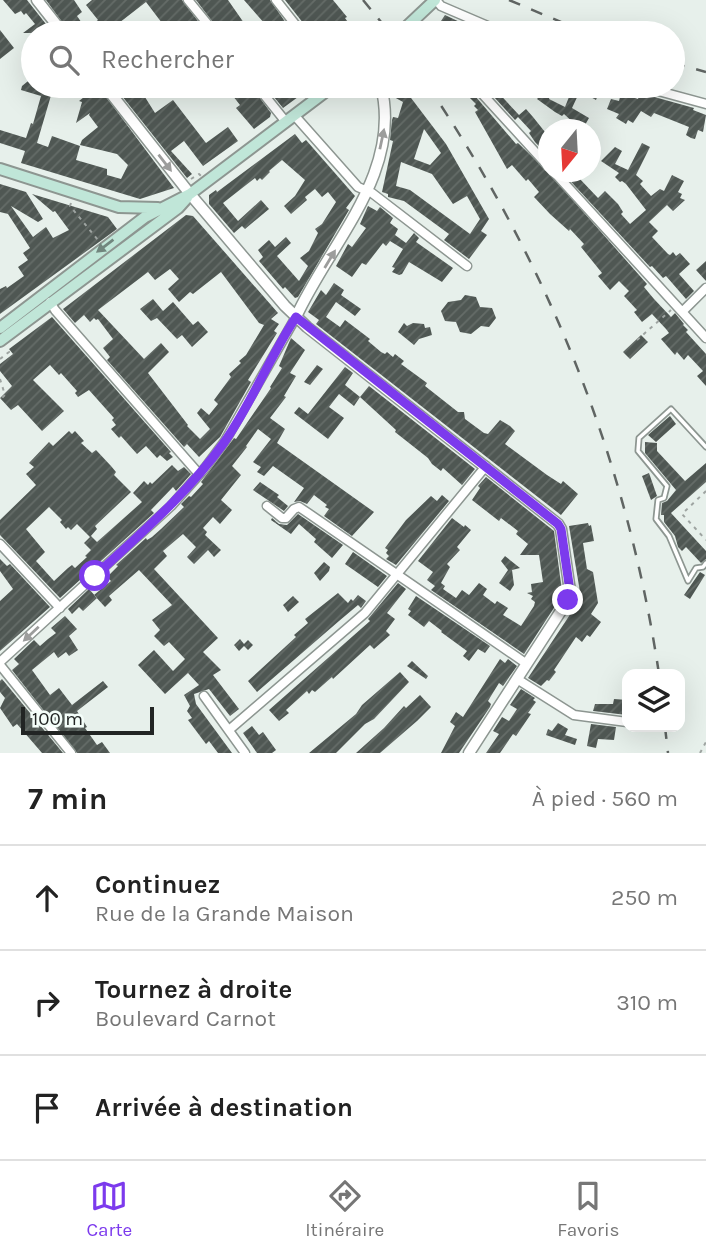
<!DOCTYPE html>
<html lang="fr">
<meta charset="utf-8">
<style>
:root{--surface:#fff;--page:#f6f6f6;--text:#222;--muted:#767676;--line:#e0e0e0;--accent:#7c3aed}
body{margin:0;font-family:Karla,sans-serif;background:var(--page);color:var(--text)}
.controls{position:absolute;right:21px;bottom:21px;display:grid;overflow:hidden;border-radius:14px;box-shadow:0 7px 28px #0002}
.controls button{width:63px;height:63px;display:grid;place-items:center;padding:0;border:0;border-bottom:2px solid var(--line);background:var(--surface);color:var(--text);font:35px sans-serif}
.compass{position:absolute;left:538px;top:119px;width:63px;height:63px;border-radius:50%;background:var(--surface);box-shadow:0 7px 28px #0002;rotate:198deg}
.scale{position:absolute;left:21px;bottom:18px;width:133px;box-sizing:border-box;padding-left:7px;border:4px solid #222524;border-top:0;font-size:19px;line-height:24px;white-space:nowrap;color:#222524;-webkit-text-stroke:5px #f4fef9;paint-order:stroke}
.stop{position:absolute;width:21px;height:21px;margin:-16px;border:5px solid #7c3aed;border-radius:50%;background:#fff}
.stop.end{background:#7c3aed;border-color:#fff;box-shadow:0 2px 7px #0008}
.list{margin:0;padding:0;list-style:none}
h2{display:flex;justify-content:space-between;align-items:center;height:91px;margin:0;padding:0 28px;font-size:30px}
h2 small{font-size:23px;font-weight:400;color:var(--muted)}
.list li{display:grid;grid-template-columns:46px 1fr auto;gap:21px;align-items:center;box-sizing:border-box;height:105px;padding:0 28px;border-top:2px solid var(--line)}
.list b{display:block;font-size:26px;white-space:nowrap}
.list p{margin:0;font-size:23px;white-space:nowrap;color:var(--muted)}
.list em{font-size:23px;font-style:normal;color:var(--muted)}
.icon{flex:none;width:38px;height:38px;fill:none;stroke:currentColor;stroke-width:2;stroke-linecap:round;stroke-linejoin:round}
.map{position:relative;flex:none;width:706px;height:753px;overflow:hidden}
.search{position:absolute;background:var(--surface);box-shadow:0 7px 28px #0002;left:21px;right:21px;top:21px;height:77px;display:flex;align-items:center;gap:18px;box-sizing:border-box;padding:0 24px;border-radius:38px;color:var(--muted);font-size:26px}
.sheet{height:406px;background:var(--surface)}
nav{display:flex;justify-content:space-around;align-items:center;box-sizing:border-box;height:98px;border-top:2px solid var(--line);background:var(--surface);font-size:19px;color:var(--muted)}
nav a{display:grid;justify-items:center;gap:4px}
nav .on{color:var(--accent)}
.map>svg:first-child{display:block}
</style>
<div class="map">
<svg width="706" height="753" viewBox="0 0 706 753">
<defs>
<pattern id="building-hatch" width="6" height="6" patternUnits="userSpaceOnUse" patternTransform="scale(1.75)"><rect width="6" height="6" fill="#4f5753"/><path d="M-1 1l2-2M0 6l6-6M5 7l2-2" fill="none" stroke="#656c68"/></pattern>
</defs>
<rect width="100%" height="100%" fill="#e7f0eb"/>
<path fill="url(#building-hatch)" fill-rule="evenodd" d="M3,0H27L53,33H23L35,24L26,13L24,15L21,11L15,14Z
M46,0H74L82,12L77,16L86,29L98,20L86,5L92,0H182L207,33H167L163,29L165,27L146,2L106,33H70Z
M196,0H228L251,33H221Z
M244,0H270L293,33H273Z
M285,0H333L347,17L345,18L356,33H343L339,27L330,33H311Z
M445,15L466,25L463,33H433Z
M0,30L14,48L0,59Z
M33,77V86H79L64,96L52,92L37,143L48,147L52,136L80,146L76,160L107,169V175L121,179L128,165L117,154L80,145L82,140L98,127L89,115L90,113L76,123L82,102L79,101L98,86L174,188L140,199L21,163L25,151L0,143V130L26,138L31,123L33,124L41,96L21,90L22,86Z
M114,86H138L155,113L173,100L206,143L228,127L238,141L203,166L184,141L171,151L192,174L187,178Z
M229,86H251L271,113L270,117L254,129L236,108L240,105L229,91Z
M265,86H313L283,108Z
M484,86H492L519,115L526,109L533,117L549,137V157L535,142L529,133L531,131L518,117L515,120Z
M555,86H601L596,100L580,91L572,108L589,118L585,125L581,122L577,126L564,114L562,116L555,112L537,99L539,97L537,94L541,96L543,94L550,96L549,99L565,107L571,92Z
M396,87L405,90L446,144L489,219L481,231L487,235L469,259L444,240L449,234L404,201L388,197V194L382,192L393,141L390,140L392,120L393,117L398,118L403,102L394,97ZM424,129L441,153L430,165L414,159ZM401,162L432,174L453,204L467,196L480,219L470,234L410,190L396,186Z
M470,90L516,144L518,143L548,172L647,284L644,287L654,299L671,317L675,313L684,324L683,325L688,330L686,332L706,354V386L697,376L703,371L688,355L684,360L677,352L675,355L661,339L669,333L666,329L652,314L642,322L634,312L637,310L624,296L629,291L619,281L610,290L598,276L602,273L581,247L584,244L570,229L569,231L550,214L534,197L539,192L528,179L526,181L512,165L507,169L475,112L478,110L474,106L476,104L466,94Z
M621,93L638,99L640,93L694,108L693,110L706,115L703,132L698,130L695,139L691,138L686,135L689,127L654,113L651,117L641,111L633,123L628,120L626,124L616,118L619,114L607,109L611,99L619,101Z
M295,134L302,143L306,140L355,196L346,208L349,210L298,297L295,298L285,287L283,289L259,261L263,257L258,250L269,240L275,247L286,237L291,243L277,256L299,281L308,266L300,258L309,251L318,233L315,229L322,224L336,202L328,192L322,197L315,189L305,197L307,200L291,214L284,206L295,196L305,180L282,160L269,171L270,172L262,180L260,178L257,181L255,178L223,203L238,221L261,200L269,209L245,229L242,226L234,233L209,204V195L216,190L217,192Z
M642,143L650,147L636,175L643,181L640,184L651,196L660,189L664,191L672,175L684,181L678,192L682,194L680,198L685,200L673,211L667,205L649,222L658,231L652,237L668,254L670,255L673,252L676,256L680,253L690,264L679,274L694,291L686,299L666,276L663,278L652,266L650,267L562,172H582L579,178L598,198L605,191L618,204L623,212L621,214L630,224L646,210L626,184L622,181L620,182L615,177L619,173L601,161L615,147L622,151L615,164L628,170Z
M0,184L26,192L43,219L38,222L11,206L33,237L46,227L53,238L69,230L55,211L53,212L32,194L108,217L117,229L0,314V289L6,286L7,288L24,276L18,267L28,260L23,253L30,248L8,214L0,212Z
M368,206L377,211L380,207L393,218L390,223L398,229L395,235L406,243L414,233L419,238L416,242L453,268L442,282L409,262L402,274L399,275L392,272L395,268L392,267L403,249L390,241L386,246L383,243L366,265L362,263L352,277L336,266L348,244L352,247L366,228L360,224Z
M186,215L193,216L278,313L271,319L279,324L274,331L277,333L248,380L251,382L220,437L199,457L187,444L184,447L107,360L110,357L103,348L113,339L98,319L96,320L94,318L90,322L84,315L75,323L63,309ZM170,269L179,279L168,289L179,302L190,292L193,294L221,272L259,323L264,325L246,355L239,361L241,363L229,374L231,377L214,400L218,404L209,415L201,408L197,413L210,429L200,439L187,426L188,425L148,373L169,352L161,343L144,359L98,310L148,272L155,280Z
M706,261V281L696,270Z
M334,283L344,290L341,295L361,309L355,316L336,302L326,317L340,327L345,320L370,339L368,341L381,352L385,354L387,352L393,357L395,354L404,361L401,364L427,383L425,386L458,412H464L465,419L484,433L488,434L500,420L510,426L515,431L505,444L547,475L561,484L563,481L578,494L561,515L316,324L319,320L308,312L321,290L326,295Z
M465,295L476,297L480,307L492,308L496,318L489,327L481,326L471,334L460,332L456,322L445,321L441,311L448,302L461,300Z
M153,299L163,311L173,302L193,325L198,321L208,332L192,347L182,335L177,339L157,318L151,321L140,309Z
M52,317L171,452L169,453L173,457L167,461L160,455L157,458L146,446L137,454L121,436L119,438L111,429L116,425L112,420L114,418L89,390L78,397L75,393L77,391L61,373L59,375L50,365L33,380L64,411L42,431L18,405L11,410L0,398L12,386L0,371V364L13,354L9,349Z
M404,323L407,326L413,323L424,324L425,328L430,327L432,335L419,339L414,345L398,332Z
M641,335L648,342L630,359L623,352Z
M291,338L305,350L290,373L296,376L284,396L286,397L270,418L285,429L277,443L374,512L352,536L324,516L329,509L325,507L327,505L314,495L307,504L300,501L294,502L304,488L273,466L264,476L257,472L261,467L253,462L271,439L258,429L246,446L247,447L232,466L241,475L221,500L232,510L220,524L213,517L203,528L207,532L205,535L221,550L214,557L208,550L194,564L187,557L196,547L183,534L163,551L167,556L154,569L218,638L203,652L221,670L213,675L239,709L230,716L209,689L194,694L196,704L232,753H218L209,741L206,744L188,720L192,718L187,711L190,706L184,695L199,685L188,673L165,694L138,665L154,650L173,671L185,659L169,642L164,646L154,636L160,630L152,620L172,605L139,570L109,596L112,600L105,607L94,595L111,581L107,577L118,566L116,565L146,538L147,540L152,537L161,529L184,507L181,504L189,496L191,497L203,484L201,482L234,438L236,439L271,388L270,387L282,368L279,366Z
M317,365L323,369L310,385L304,382Z
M345,367L353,373L345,385L360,397L369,386L475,469L462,485L443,468L441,471L432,464L428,458L395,432L396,430L360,397L354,406L339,394L329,407L344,418L328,439L294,413L299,407L308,414Z
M670,416L676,424L656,442L648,435Z
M69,431L72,434L75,431L84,441L81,443L92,453L96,450L111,466L116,472L114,475L131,492L95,526L97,529L90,537L77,524L71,530L68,527L66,529L60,522L62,520L49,507L26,529L45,552L36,561L54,581L68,568L72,565L75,568L87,557L85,556L91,550L84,543L91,536L97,542L142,502L133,493L144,481L148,485L150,482L152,484L172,465L178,471L184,467L191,474L176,491L173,487L151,510L154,513L60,598L0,535V520L36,485L26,474L34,467L29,463L49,442L53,446Z
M645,442L657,443V451L685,481L706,463V482L671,513L706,551V559L701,563L686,547L682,551L678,547L675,536L664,522V515H661L662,503L667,501L676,490L645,453Z
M649,473L657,496L651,500L642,476Z
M486,477L554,531L562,591L561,597L524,654L431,590L435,586L427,580L433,572L418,561L452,518L464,527L465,525L471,530L457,547L460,550L447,564L450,567L441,583L445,586L443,589L456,598L462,590L469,595L479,583L487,589L483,595L495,604L497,601L508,608L503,615L521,626L534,606L535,602L531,599L533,596L527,593L532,592L531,584L543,582L539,555H520L528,544L516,534L518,531L501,518L499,521L472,500L480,488L478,486Z
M260,482L279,495L277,497L288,506L284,511L253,490Z
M442,495L449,501L396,565L386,559L389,556L386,553L388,550L385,548L406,520L431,496L437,501Z
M298,514L343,545L332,558L314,542L316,539L299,524L291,534L271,520L272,518L279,524L287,525Z
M588,523L589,526L591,525L594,541L583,543L587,569L593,572L598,603L591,614L601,622L590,637L587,635L582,642L576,637L554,670L556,672L549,681L547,680L541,686L528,678L581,598L569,526Z
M353,552L387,576L378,587L345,564Z
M505,556L520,568L512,570L514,585L510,591L499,583L508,570L501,561Z
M0,559L7,566L10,564L50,607L0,651V601L13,589L0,571Z
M324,562L330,567L329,571L320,581L314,573Z
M700,572L705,575L690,599L684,595Z
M398,583L406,589L387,613L395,619L386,631L390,635L374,649L370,645L333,679L332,677L315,692L312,690L309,694L307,691L286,710L289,713L279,721L269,710L370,621L368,619Z
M89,589L97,598L83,611L79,607L72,614L68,609Z
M338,593L348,603L351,599L353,601L358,595L366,601L361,608L358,605L339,621L257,692L248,681L296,637L294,635L308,623L305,619Z
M293,596L299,602L288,612L283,605Z
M416,596L490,646L485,653L478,649L469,661L463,656L467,651L441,632L442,631L429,621L424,627L408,615L411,611L408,609Z
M65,616L77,629L69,636L78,650L69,656L66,652L58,658L54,652L32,670L50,695L59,688L72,705L103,681L108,687L77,711L87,727L85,728L97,745L102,742L110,753H77L12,670L19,664L14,659L34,640L40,646L48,639L56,633L51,628Z
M240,639L244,644L248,640L253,645L248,650L244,646L239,651L234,645Z
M500,659L505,663L508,659L517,666L503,686L499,683L491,696L488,701L491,704L490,707L459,753H441L455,726L450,722L456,712L463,717Z
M412,661L428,676L426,679L407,666Z
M400,672L409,682L374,719L365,724L336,753H309L356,714L362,705Z
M2,679L63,753H42L17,724L13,727L0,708L5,698L0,692V681Z
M521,689L535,698L533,700L536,702L528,713L531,714L516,736L513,734L500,753H486L499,734L493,731L502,717L509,721L517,709L510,705Z
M420,695L431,707L417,721L380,753H356L384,728L404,706L406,708Z
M614,699L627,700V715L593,711L595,704H613Z
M558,723L568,729L565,735L577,739L575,745L546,735L548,729L552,731Z
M591,724L616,727L614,740L598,739L596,748L587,746Z
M252,726L259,735L263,732L276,750L272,753H257L243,733Z"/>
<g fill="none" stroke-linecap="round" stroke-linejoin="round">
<g stroke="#8d9691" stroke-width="7">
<path id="service" d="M706,447L671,409L639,438L638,451L667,486L664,498L658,500L656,519L669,536L688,581L696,568L703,567L706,563"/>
</g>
<g stroke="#8d9691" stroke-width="11">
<path id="minor" d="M188,0L215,33
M276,0L302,33
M436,0L441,6L504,33
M414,20L427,33
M257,86L286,122
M475,86L548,166
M640,86L706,104
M295,116L358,187L372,193L467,266
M554,172L706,338
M50,302L55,310L199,474
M683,311L706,288
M267,506L282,518H286L294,509L299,507L305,511L527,664
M0,544L60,608
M0,662L171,506L205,468L225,441L296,317
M0,665L71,753
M517,679L574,715L627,722
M204,696L245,753
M229,730L365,613L486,466"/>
</g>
<g stroke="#8d9691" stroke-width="13">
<path id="tertiary" d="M37,0L63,33
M105,86L190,194L285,306L307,327L558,524L561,529L570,591L568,600L469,753
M296,317C329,244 403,173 381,86"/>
</g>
<g stroke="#8d9691" stroke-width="14">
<path id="secondary" d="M400,33L435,0
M0,169L119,207L158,208
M0,328L145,217L190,194L333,86
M0,341L178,208L187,198"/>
</g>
<path stroke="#9ea4a1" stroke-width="2" stroke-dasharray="3.5 5" stroke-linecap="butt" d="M191,179L199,174L201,176
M71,203L70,206L98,240
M637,340L671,310
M0,359L9,352L7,350
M0,379L5,395L0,400
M706,491L682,514L706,540
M700,753L706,742"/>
<use href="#service" stroke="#fff" stroke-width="3.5"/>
<use href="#minor" stroke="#fff" stroke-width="8"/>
<use href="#tertiary" stroke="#fff" stroke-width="10"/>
<use href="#secondary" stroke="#c0e6d8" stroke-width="10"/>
<path stroke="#606563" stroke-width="2.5" stroke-dasharray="12 12" stroke-linecap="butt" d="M363,0L390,33
M509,0L587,33
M673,63L706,72
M428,86C549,265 627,460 659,674
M665,727L668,753"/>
</g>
<defs><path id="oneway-solid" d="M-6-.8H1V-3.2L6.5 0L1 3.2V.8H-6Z" transform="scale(1.75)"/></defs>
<g fill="#9c9d9c">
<use href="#oneway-solid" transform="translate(382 139) rotate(-78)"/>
<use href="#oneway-solid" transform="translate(165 163) rotate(52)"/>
<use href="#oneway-solid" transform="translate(330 259) rotate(-59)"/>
<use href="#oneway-solid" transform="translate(31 634) rotate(137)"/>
</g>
<use fill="#71867e" href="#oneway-solid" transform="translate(105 246) rotate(143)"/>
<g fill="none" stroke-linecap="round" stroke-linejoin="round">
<path stroke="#7c3aed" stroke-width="9" d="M95,576C140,534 187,494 223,444C251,405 269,358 296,317L558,524L561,529L570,591L568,600"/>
</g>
</svg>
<div class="controls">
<button><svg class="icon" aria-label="layers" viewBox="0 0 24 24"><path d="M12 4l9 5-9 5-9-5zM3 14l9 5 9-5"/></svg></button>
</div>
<svg class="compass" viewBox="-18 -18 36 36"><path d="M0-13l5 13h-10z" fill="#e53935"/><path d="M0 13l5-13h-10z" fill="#767676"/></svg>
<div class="scale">100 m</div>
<div class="stop" style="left:95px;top:576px"></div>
<div class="stop end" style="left:568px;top:600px"></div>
<div class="search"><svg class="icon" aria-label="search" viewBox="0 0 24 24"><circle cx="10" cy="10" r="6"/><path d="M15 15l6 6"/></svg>Rechercher</div>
</div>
<section class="sheet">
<h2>7 min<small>À pied · 560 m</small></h2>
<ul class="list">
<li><svg class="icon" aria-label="ahead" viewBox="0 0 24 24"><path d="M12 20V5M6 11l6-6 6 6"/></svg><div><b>Continuez</b><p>Rue de la Grande Maison</p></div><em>250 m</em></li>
<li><svg class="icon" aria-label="right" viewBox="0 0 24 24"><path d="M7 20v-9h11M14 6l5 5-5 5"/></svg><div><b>Tournez à droite</b><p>Boulevard Carnot</p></div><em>310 m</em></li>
<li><svg class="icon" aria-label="arrive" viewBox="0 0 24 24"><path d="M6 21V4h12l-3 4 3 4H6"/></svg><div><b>Arrivée à destination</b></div></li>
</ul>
</section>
<nav>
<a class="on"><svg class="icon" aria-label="map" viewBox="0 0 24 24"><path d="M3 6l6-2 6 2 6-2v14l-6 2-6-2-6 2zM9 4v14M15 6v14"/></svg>Carte</a>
<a><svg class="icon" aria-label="directions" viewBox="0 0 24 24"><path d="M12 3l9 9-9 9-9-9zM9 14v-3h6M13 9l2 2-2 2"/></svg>Itinéraire</a>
<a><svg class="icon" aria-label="saved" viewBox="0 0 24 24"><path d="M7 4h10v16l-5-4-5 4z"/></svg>Favoris</a>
</nav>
